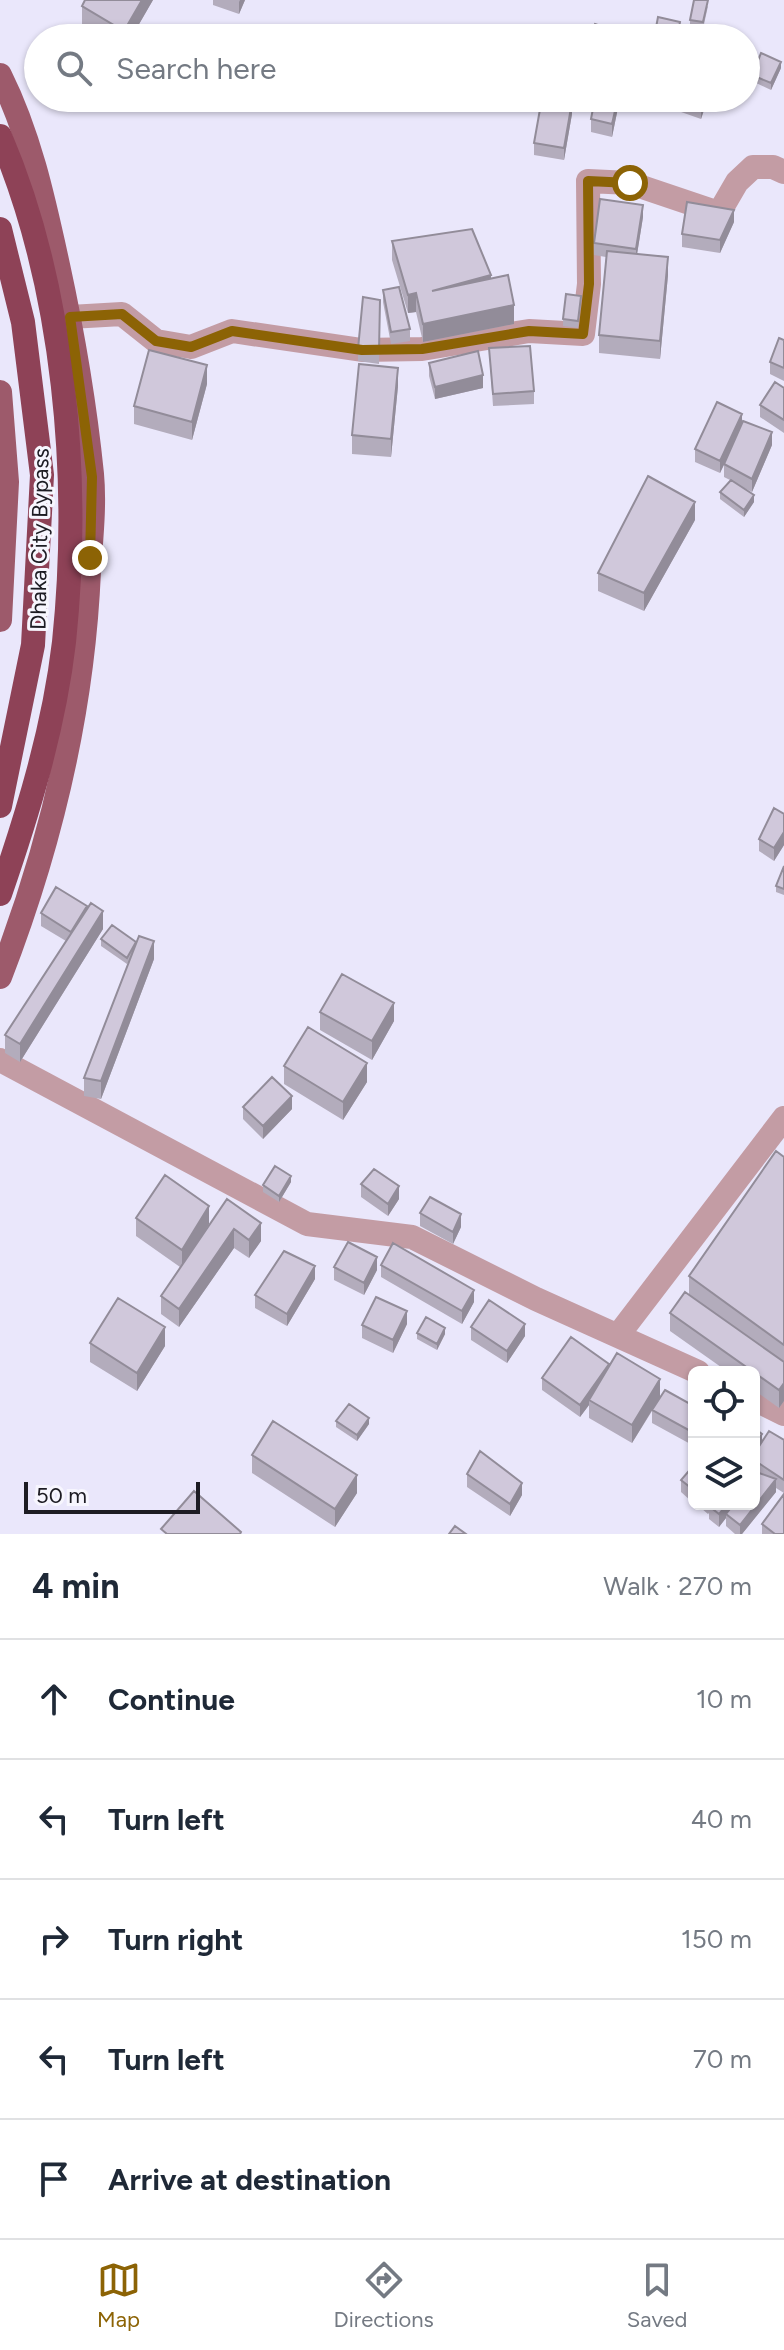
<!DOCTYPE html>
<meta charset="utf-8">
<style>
:root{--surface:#fff;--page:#f6f6f7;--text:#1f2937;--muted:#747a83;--line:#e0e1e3;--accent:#8c6305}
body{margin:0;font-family:Figtree,sans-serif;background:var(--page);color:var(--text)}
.controls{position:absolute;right:24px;bottom:24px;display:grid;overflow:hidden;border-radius:12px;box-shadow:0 2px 6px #0004}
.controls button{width:72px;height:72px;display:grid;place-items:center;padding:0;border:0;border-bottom:2px solid var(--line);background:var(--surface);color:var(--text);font:40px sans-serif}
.scale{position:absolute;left:24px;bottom:20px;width:176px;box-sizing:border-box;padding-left:8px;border:4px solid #1d1c23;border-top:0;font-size:22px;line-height:28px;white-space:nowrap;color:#1d1c23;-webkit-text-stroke:6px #f7f6fe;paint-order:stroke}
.stop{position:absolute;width:24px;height:24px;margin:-18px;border:6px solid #8c6305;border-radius:50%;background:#fff}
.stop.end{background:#8c6305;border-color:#fff;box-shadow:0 2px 8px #0008}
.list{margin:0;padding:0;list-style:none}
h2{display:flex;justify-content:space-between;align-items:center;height:104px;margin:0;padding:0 32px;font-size:34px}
h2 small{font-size:26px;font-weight:400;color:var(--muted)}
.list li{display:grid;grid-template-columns:52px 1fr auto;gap:24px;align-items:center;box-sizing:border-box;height:120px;padding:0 32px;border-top:2px solid var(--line)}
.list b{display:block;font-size:30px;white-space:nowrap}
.list em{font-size:26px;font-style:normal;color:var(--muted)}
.icon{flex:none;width:44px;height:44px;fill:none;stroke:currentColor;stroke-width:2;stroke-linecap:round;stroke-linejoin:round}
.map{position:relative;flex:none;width:784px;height:1534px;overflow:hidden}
.search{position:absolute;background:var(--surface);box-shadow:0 2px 6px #0004;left:24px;right:24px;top:24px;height:88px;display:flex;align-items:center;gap:20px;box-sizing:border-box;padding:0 28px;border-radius:44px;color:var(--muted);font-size:30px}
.sheet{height:704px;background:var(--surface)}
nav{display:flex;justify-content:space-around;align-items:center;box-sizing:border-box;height:112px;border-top:2px solid var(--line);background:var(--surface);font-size:22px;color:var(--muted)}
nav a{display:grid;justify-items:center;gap:4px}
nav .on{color:var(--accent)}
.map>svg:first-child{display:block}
</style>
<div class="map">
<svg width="784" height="1534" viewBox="0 0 784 1534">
<rect width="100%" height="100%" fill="#eae7fb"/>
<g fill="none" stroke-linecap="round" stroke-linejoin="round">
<path stroke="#c39ca4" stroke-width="24" d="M70,317L122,314L156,341L191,347L232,331L362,350L422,349L529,331L583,334L589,284L588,181L630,183L719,213L737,182L753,167H773L784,172
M0,1060L307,1224L412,1237L536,1299L698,1372
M619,1334L784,1118
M754,1399L784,1414"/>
<path stroke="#9d5a6b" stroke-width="24" d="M0,75C30,135 44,201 58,265C73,334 85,405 92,474C95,506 91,540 89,571C83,712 51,845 0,977
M0,392L7,482L0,620"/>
<path stroke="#8e4257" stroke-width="24" d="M0,136C65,288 81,479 64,642C54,728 28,813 0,894
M0,229L23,322L42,475L33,645L0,806"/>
</g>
<path fill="#b3acbc" d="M153,0L131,38H86L93,31L82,24V6Z
M213,0H245L239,14L213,5Z
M708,6L703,29L690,26V20Z
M781,68L771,90L752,81V75Z
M620,98L612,137L591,132V119Z
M664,98H708L701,119L664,106Z
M572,114L564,160L534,155V143Z
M643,217L637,254L668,275L660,359L599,353V335L606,257L594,255V243Z
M734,222L720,253L682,247V234Z
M392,241L491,279L514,324L423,342L416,312L408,313L392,260Z
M383,290L410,329V341L391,344L383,302Z
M380,300L379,364L358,361V349Z
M581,302L578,328L563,326V319Z
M784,340V381L770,374V362Z
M489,348L534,391V404L493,406Z
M429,363L483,388L435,399L429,376Z
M207,384L192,440L134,424V406Z
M398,386L391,457L352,454V435Z
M784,388V433L760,417V405Z
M742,424L772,445L752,492L734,483L754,502L744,517L720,499V492L730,480L724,477V465L720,473L695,462V449Z
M695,520L644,611L598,591V573Z
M784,814V845L774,861L759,851V839Z
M784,866V895L776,892V886Z
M87,909L103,929L20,1062L5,1053V1035L66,941L41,926V913Z
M101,939L136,942L154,959L101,1099L84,1096V1078L130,960L127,964L101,946Z
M320,1012L394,1021L372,1060L320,1030Z
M284,1066L367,1082L343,1120L284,1084Z
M243,1107L292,1109L263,1139L243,1119Z
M784,1157V1401L779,1408L754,1390V1372H728L670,1331V1313L689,1295V1276Z
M291,1182L279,1202L263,1192V1185Z
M361,1184L399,1199L388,1216L361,1197Z
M227,1199L261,1241L249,1258L234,1248L179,1327L161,1314V1296L180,1267L136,1236V1218L209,1224L203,1235Z
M420,1213L461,1227L453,1244L420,1226Z
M381,1265L474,1302L462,1324L381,1277Z
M334,1267L377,1270L364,1295L334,1280Z
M315,1279L287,1326L255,1308V1295Z
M407,1324L393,1353L362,1338V1325Z
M471,1327L525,1336L507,1363L471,1340Z
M417,1333L445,1334L437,1350L417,1339Z
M90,1343L165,1346L137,1391L90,1362Z
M609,1366L660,1397L694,1406V1446L652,1423V1411L632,1443L589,1418V1405L580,1417L542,1390V1378Z
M336,1421L369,1424L357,1441L336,1427Z
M754,1428L762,1442L784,1440V1493L776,1488V1492L742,1534H735L726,1526V1518L719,1527L709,1519V1513L708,1514L696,1504H754L758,1475L754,1472Z
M252,1455L357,1493L335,1527L252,1473Z
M694,1465V1498L691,1501L681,1492V1480Z
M467,1474L522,1495L510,1516L467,1487Z
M762,1524L784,1534H762Z"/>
<path fill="#928c99" d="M142,0H153L131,38H124V31Z
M240,0H245L239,14V2Z
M781,62V68L771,90V83Z
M618,98H620L612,137V124Z
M704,98H708L701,119V106Z
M572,102V114L564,160V148Z
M643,205V217L636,261V249Z
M734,210V222L720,253V240Z
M668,257V275L660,359V341Z
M491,275V293L432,291Z
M416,293V312L408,313V295Z
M514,305V324L423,342V324Z
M207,365V384L192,440V422Z
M398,368V386L391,457V439Z
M483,375V388L435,399V387Z
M742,414V426L720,473V461Z
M772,432V445L752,492V479Z
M754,495V502L744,517V510Z
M695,502V520L644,611V593Z
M784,832V845L774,861V848Z
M103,911V929L20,1062V1044Z
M154,941V959L101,1099V1081Z
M394,1003V1021L372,1060V1041Z
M367,1063V1082L343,1120V1102Z
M292,1096V1109L263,1139V1126Z
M291,1176V1182L279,1202V1196Z
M399,1186V1199L388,1216V1204Z
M209,1206V1224L182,1269V1250Z
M461,1214V1227L453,1244V1232Z
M261,1223V1241L249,1258V1240Z
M234,1229V1248L179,1327V1309Z
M377,1257V1270L364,1295V1283Z
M315,1266V1279L287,1326V1314Z
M474,1290V1302L462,1324V1311Z
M407,1311V1324L393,1353V1340Z
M525,1324V1336L507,1363V1351Z
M165,1327V1346L137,1391V1373Z
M445,1328V1334L437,1350V1344Z
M609,1364V1377L589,1400V1405L580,1417V1405Z
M660,1379V1397L632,1443V1425Z
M784,1383V1401L779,1408V1390Z
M369,1418V1424L357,1441V1435Z
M762,1434V1447L754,1458V1445Z
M357,1475V1493L335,1527V1509Z
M776,1479V1492L742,1534H740V1525Z
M522,1483V1495L510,1516V1504Z
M694,1485V1498L691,1501V1488Z
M727,1504H737L726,1514V1518L719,1527V1514Z"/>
<path fill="#d0c8db" stroke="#928c99" stroke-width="2" d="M85,0H142L124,31L82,6Z
M694,0H708L703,22L690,20Z
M658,17L680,22L677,38H654Z
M595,24L612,30L609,38H590Z
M98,26L110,38H86Z
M705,33L716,38H703Z
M761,53L781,62L771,83L752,75Z
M542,98H550L572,102L564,148L534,143Z
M595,98H618L612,124L591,119Z
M678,98H704L701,106Z
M600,199L643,205L636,249L594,243Z
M687,202L734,210L720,240L682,234Z
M472,229L491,275L432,291L508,275L514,305L423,324L416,293L408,295L392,241Z
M607,251L668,257L660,341L599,335Z
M399,287L410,329L391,332L383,290Z
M566,294L581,296L578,321L563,319Z
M363,297L380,300L379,351L358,349Z
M779,338L784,340V368L770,362Z
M530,346L534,391L493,394L489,348Z
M149,350L207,365L192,422L134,406Z
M478,351L483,375L435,387L429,363Z
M359,364L398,368L391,439L352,435Z
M775,382L784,388V420L760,405Z
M717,402L742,414L720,461L695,449Z
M743,421L772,432L752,479L724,464Z
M648,476L695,502L644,593L598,573Z
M731,480L754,495L744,510L720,492Z
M774,808L784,814V832L774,848L759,839Z
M784,866V889L776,886Z
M56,887L87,906L71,932L41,913Z
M91,903L103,911L20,1044L5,1035Z
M112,925L136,942L127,958L101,939Z
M139,936L154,941L101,1081L84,1078Z
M342,974L394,1003L372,1041L320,1012Z
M308,1027L367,1063L343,1102L284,1066Z
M272,1077L292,1096L263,1126L243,1107Z
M776,1151L784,1157V1345L689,1276Z
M275,1166L291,1176L279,1196L263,1185Z
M374,1169L399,1186L388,1204L361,1184Z
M165,1175L209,1206L182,1250L136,1218Z
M430,1197L461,1214L453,1232L420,1213Z
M227,1199L261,1223L249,1240L234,1229L179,1309L161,1296Z
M348,1242L377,1257L364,1283L334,1267Z
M393,1243L474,1290L462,1311L381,1265Z
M284,1251L315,1266L287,1314L255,1295Z
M685,1292L784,1362V1383L779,1390L670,1313Z
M376,1297L407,1311L393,1340L362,1325Z
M118,1298L165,1327L137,1373L90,1343Z
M489,1300L525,1324L507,1351L471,1327Z
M426,1317L445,1328L437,1344L417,1333Z
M571,1337L609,1364L580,1405L542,1378Z
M617,1353L660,1379L632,1425L589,1400Z
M665,1390L694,1406V1433L652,1410Z
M349,1404L369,1418L357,1435L336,1421Z
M273,1421L357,1475L335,1509L252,1455Z
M754,1428L762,1434L754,1445Z
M769,1431L784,1440V1480L754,1460V1454Z
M480,1451L522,1483L510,1504L467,1474Z
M694,1465V1485L691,1488L681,1480Z
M759,1473L776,1479L740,1525L726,1514L734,1504H754V1480Z
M194,1491L241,1532L240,1534H167L161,1529Z
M784,1494V1534H775L762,1524Z
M710,1504H727L719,1514L709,1506Z
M455,1526L466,1534H449Z"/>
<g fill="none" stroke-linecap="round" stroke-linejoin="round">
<path stroke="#8c6305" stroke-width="10" d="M90,558L92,477L70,317L122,314L156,341L191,347L232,331L362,350L422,349L529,331L583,334L589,284L588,181L630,183"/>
</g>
<g text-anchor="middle" stroke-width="6" stroke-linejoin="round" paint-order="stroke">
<g font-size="22" fill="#1d1c23" stroke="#f7f6fe">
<text transform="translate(39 539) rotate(-89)" y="8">Dhaka City Bypass</text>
</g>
</g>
</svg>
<div class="controls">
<button><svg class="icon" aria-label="locate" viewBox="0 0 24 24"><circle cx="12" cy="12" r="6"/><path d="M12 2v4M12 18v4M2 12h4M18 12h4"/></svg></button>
<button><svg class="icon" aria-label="layers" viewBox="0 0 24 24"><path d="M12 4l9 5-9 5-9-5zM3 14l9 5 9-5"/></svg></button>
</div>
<div class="scale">50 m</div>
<div class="stop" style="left:630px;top:183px"></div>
<div class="stop end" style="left:90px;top:558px"></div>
<div class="search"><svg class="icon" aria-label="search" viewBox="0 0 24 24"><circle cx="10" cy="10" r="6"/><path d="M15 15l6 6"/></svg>Search here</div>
</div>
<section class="sheet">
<h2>4 min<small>Walk · 270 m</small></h2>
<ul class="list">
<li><svg class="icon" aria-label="ahead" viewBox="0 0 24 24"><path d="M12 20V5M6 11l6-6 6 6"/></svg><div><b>Continue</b></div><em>10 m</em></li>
<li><svg class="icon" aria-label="left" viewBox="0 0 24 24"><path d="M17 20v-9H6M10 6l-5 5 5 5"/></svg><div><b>Turn left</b></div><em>40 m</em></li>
<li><svg class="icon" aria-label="right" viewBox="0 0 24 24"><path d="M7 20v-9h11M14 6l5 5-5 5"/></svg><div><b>Turn right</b></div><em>150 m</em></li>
<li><svg class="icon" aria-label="left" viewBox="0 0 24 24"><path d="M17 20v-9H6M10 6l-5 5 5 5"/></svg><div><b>Turn left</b></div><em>70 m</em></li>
<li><svg class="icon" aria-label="arrive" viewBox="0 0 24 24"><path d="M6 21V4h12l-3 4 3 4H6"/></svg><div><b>Arrive at destination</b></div></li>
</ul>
</section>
<nav>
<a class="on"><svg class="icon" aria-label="map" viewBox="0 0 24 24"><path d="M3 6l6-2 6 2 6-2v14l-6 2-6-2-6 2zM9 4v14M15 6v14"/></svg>Map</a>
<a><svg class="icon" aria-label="directions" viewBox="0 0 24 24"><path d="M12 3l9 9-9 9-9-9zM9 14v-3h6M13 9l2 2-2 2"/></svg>Directions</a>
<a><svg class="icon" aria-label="saved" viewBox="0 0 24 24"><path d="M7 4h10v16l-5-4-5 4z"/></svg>Saved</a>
</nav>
